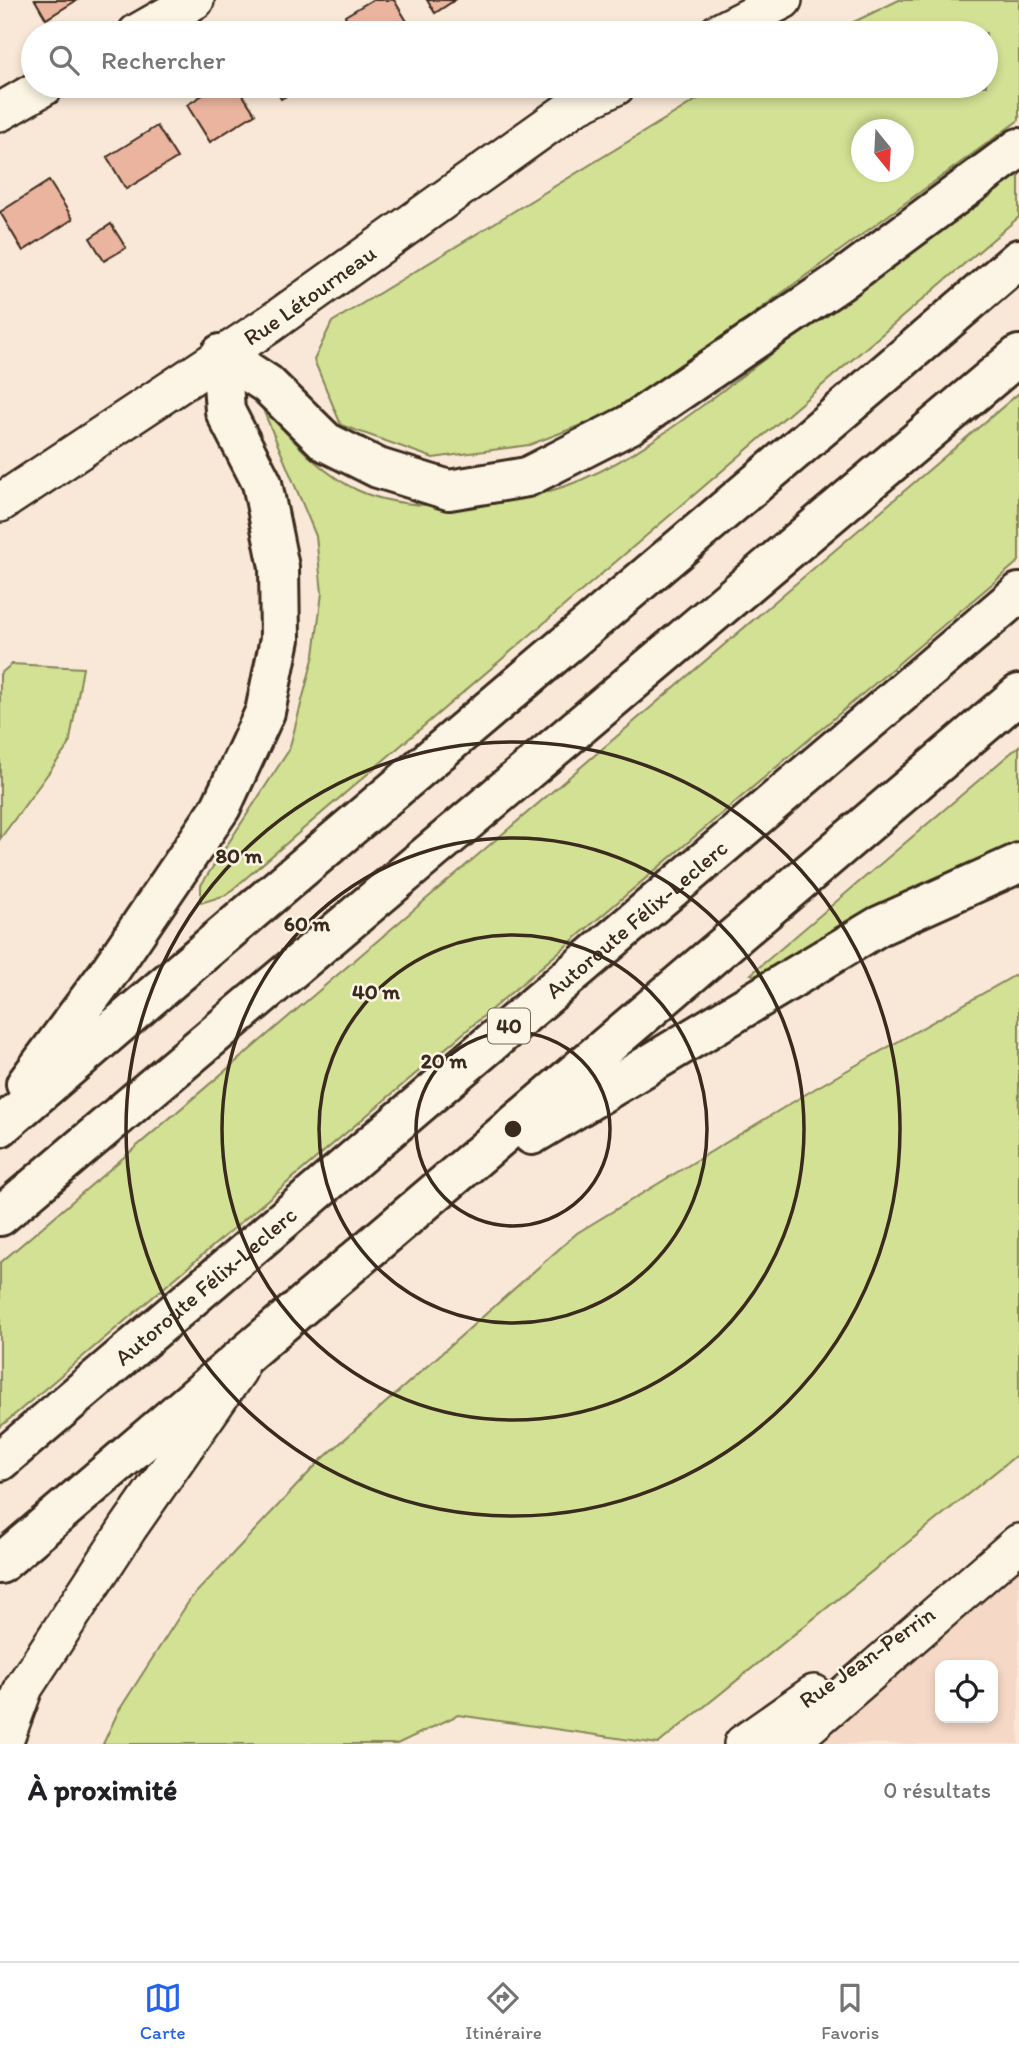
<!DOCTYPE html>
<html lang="fr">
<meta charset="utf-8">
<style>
:root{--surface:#fff;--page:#f6f6f6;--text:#202124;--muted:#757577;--line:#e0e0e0;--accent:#2563eb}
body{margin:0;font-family:Itim,sans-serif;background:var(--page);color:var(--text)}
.controls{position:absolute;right:21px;bottom:21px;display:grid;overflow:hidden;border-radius:14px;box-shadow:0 4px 10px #0003}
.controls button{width:63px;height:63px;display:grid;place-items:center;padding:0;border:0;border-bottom:2px solid var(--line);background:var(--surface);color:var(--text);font:35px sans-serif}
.compass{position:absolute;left:851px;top:119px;width:63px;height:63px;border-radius:50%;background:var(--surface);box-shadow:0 4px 10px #0003;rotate:162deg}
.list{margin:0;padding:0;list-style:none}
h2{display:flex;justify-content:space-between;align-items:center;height:91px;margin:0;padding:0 28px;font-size:30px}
h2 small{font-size:23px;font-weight:400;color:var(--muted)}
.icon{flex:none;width:38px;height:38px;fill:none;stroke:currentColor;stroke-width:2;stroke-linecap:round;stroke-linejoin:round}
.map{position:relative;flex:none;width:1019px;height:1744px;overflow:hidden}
.search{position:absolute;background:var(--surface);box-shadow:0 4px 10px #0003;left:21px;right:21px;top:21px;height:77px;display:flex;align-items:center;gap:18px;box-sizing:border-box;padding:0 24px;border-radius:38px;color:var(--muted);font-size:26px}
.sheet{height:217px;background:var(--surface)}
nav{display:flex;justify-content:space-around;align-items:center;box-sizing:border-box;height:98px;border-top:2px solid var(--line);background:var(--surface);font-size:19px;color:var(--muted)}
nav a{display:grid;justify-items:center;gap:4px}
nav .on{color:var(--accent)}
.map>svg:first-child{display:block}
</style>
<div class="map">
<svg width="1019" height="1744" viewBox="0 0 1019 1744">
<rect width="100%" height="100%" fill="#f9e8d7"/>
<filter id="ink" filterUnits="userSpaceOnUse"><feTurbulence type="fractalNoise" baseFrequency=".0143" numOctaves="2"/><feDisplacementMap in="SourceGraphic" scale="14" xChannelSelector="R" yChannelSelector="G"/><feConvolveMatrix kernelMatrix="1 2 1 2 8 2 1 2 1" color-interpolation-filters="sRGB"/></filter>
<g filter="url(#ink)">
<path fill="#f5d8c6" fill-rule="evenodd" d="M1019,1543V1744H788ZM940,1665H993V1718H940Z"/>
<path fill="#d2e194" stroke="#868659" stroke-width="2" fill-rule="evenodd" d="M899,0H1019V120L623,409L529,445L433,458L341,425L314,360L332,322L703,96L723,86H986V33H831ZM862,130H904V172H862Z
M1019,172V217L226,895L201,903V885L289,750L314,655L322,593L316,536L262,407C291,437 318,472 357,490C415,517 523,505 581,480C645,453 702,405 758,364C845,300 932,236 1019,172Z
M1019,393V561L0,1427V1263Z
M12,664L83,668L69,745L0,839V674Z
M1019,746V850L971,862L876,905L766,979L751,974Z
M1019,973V1453L658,1744L458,1715L397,1744H103L118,1712L191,1598L319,1462L577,1233L816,1088Z"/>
<path fill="#ebb49f" stroke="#3b2a1e" stroke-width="2" d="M35,0H77L46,19Z
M372,0H394L411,28L402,33H355L345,16Z
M427,0H455L435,13Z
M217,86H237L255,114L210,142L187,105Z
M273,86H304L281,99Z
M157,126L177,158L126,189L107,157Z
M49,181L73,219L23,251L0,212Z
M111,224L126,248L104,261L90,238Z"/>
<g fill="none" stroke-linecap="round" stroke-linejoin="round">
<g stroke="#3b2a1e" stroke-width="42">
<g id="minor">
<path d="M137,33L195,0"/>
<path d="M718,33L783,0"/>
<path d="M0,112L45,86"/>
<path id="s1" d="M0,503L270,324L575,106L616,86"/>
<path d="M3,1744L24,1687L128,1528L238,1370"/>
<path d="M743,1744L814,1694"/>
<path d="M788,1744L1019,1543"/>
</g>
</g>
<g stroke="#3b2a1e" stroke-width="44">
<g id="highway">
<path d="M221,354L267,384L326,442L378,468L449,490L527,477L629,425L839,282L1019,148"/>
<path d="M26,1084L107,975L221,807L265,712L280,639L279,567L262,483L225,411L221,354"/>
<path d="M0,1127C337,835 681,550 1019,259"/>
<path d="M532,1135L879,926L1019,863"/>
<path d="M0,1216L1019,355"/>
<path id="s2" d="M0,1461L1019,593"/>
<path d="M0,1564L1019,694"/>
</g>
</g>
<use href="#minor" stroke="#fcf5e5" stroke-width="37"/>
<use href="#highway" stroke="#fcf5e5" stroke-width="38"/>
</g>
</g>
<g fill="none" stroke="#3b2a1e" stroke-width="3.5">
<circle cx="513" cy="1129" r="97"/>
<circle cx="513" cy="1129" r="194"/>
<circle cx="513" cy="1129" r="291"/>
<circle cx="513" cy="1129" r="387"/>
</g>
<g text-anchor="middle" stroke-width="5" stroke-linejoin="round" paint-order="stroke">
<rect fill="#fcf5e5" stroke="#75675a" stroke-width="2" x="488" y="1008.5" width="42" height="35" rx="5"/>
<g font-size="21" font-weight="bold" fill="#3b2a1e">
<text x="509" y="1033">40</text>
</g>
<g font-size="23" fill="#3b2a1e" stroke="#fcf5e5">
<text dy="8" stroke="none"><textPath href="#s1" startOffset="373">Rue Létourneau</textPath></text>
<text dy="8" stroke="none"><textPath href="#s2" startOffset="836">Autoroute Félix-Leclerc</textPath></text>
<text dy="8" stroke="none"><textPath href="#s2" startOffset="270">Autoroute Félix-Leclerc</textPath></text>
<text transform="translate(867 1657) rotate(-35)" y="8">Rue Jean-Perrin</text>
</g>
</g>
<circle cx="513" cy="1129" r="10" fill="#3b2a1e" stroke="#fcf5e5" stroke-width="3.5"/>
<g font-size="21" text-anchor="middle" font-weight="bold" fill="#3b2a1e" stroke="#fcf5e5" stroke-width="5" stroke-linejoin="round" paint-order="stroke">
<text x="239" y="863">80 m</text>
<text x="307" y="931">60 m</text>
<text x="376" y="999">40 m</text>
<text x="444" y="1068">20 m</text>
</g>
</svg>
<div class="controls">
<button><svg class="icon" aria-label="locate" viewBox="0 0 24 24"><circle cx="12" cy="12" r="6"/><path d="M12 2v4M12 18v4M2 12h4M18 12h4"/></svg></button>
</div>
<svg class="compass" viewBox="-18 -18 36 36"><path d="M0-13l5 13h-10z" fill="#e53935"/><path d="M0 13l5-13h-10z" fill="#757577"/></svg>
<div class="search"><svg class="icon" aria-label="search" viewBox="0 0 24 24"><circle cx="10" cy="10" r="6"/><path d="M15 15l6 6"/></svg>Rechercher</div>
</div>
<section class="sheet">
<h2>À proximité<small>0 résultats</small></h2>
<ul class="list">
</ul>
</section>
<nav>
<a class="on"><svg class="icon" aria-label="map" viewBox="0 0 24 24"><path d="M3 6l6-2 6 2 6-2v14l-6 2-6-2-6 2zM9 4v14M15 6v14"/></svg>Carte</a>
<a><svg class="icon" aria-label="directions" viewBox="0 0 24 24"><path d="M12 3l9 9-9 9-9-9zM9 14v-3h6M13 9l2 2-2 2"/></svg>Itinéraire</a>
<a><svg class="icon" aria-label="saved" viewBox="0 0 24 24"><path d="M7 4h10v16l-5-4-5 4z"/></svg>Favoris</a>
</nav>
